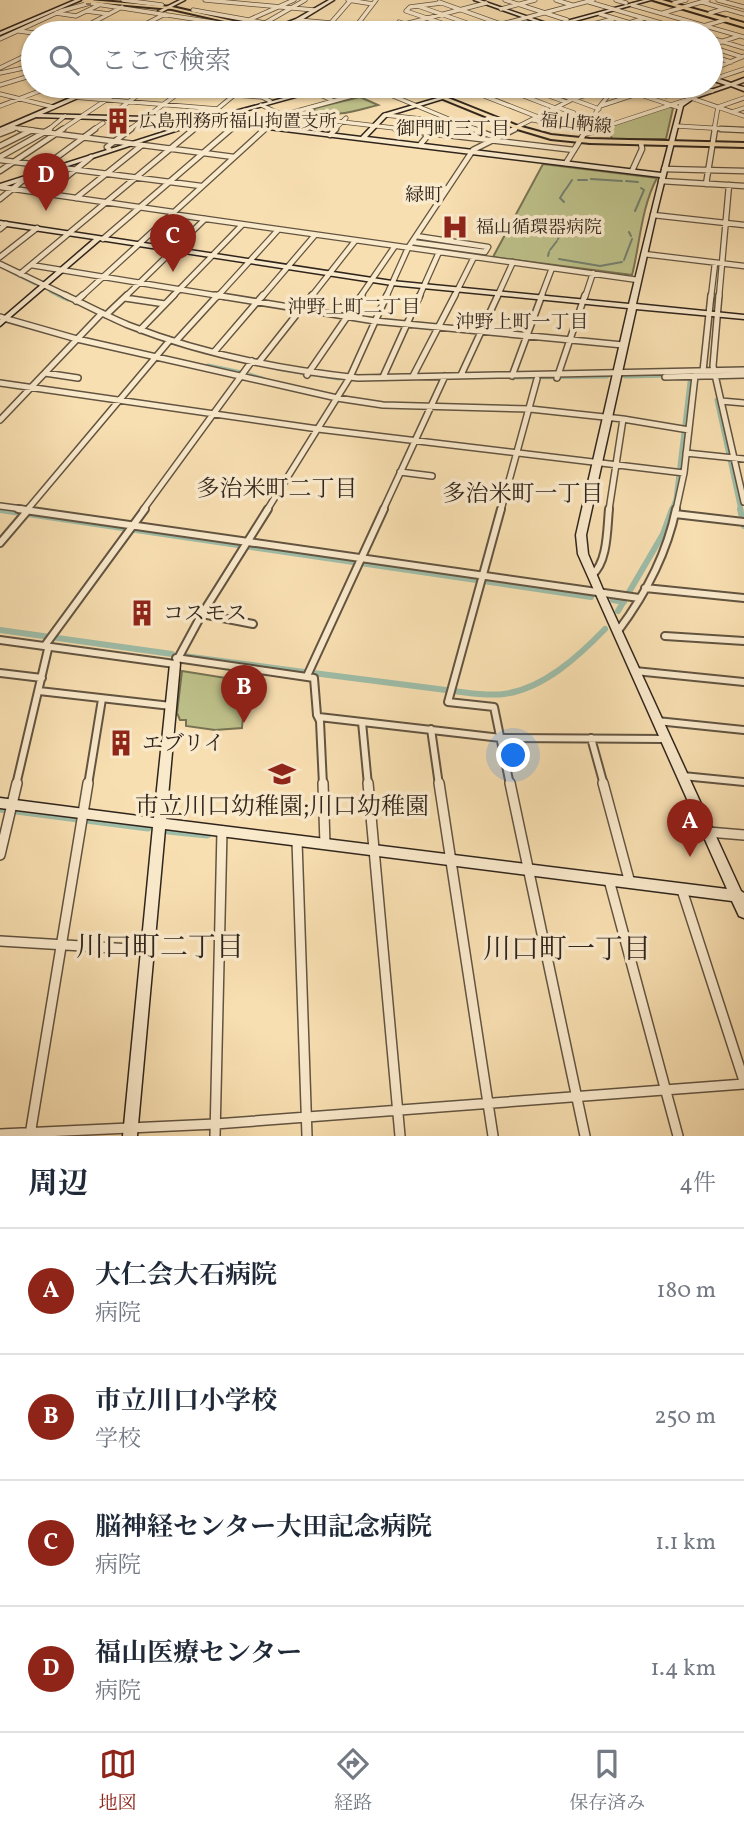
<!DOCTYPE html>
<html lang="ja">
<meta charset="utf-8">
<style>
:root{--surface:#fff;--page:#f6f6f7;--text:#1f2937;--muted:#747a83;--line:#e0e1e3;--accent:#8f2418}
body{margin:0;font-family:Vollkorn,"Noto Serif JP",serif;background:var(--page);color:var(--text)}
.you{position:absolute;left:514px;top:756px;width:24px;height:24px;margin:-18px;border:5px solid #fff;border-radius:50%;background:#1a73e8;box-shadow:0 0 0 10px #1a73e833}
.badge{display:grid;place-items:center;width:46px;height:46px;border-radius:50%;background:var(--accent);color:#fff;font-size:23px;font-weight:700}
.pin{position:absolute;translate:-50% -58px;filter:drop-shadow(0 2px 4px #0008)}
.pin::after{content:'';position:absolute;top:37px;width:24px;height:21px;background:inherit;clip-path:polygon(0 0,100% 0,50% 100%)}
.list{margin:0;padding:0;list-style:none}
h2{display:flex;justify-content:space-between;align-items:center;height:91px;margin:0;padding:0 28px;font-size:30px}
h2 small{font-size:23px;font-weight:400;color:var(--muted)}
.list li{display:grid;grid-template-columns:46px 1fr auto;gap:21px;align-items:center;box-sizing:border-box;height:126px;padding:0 28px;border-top:2px solid var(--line)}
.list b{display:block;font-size:26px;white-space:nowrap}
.list p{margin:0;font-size:23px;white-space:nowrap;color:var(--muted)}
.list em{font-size:23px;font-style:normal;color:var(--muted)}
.icon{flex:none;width:38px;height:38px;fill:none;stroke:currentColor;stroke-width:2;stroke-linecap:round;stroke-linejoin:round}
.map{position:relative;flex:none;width:744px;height:1136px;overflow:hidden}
.search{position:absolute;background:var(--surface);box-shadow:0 2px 5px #0004;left:21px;right:21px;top:21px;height:77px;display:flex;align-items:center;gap:18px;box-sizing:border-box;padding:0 24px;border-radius:38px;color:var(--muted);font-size:26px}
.sheet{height:595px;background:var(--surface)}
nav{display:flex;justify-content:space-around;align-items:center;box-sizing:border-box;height:98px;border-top:2px solid var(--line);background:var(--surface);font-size:19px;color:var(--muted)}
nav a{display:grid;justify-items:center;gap:4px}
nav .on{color:var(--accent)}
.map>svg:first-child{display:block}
</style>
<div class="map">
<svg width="744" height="1136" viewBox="0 0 744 1136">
<rect width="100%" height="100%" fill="#f8dfb1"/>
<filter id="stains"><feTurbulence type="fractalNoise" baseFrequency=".00286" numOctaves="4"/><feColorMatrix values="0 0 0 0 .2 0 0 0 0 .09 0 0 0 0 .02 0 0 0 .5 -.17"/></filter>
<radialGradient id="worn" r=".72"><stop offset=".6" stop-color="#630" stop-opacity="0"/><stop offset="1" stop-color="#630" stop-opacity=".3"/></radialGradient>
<path fill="#bec18a" stroke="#777353" stroke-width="2" d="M615,19L658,32L609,33L588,26Z
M360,97L378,105C354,111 335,119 311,109Z
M668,106L673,108L666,139H612L608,127Z
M543,164L657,178C641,207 639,250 632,275L493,257Z
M182,671L232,679L246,678L242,728L215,730L186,726V720H180L177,713Z"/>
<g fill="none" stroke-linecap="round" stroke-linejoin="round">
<path stroke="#728070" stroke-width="2" d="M591,179L622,181
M578,180H587
M626,181L638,182
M566,189L572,180
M564,202L560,198L565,190
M635,211L644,190L641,188
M560,224L563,230L561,232
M629,232L631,236
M558,239L560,234
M550,250L557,241
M548,256L549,252
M559,259L600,266L622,262
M624,260L632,239"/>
<path stroke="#9ebda8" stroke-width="4.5" d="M9,270L35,283
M51,291L63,297"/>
<path stroke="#9ebda8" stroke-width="5" d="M59,295L68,299
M208,366L241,373
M277,368L339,378
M249,375L262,379
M625,376L669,375
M514,377L607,376
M717,400L741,510
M672,510L676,499L691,374"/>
<path stroke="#9ebda8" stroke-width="6" d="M740,509L744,526
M0,510L591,597
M613,600L624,602
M618,611L663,534L672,509
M0,630L172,654
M184,656L304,672
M313,673L446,690
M454,691C470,693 487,696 504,694C543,689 579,656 605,629"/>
<path stroke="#9ebda8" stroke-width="9" d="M0,808L148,827
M168,830L207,834"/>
<g stroke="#625441" stroke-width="5">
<path id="street-far4" d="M123,0L162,5
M205,0L314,10
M348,0L373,4
M505,0L567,20
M556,0L572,5
M616,0L626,3
M718,0L744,7
M439,2L523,32
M589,2L695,33
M702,2L744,14
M441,3L410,7L406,11L471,33
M674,3L686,0
M632,5L744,37
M418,6L484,29
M501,9L535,0
M193,10L265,23L305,0
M86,11L109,14
M56,13L76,16L99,5
M663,13L708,0
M710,13L724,9
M600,14L664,33
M251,19L294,0
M298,20L375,27L394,33
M629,23L642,19
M92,24L147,33
M405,25L429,33
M417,29L440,23
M134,30L165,14
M384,30L397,26L399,22L405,24L486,3
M19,31L34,33
M566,31L613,19
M73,33L122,7
M205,33L235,24
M327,33L330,24L350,1
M357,33V25L376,0
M468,33L593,0
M553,33L563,30
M679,33L728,19
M711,38L744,48
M0,39L61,11L90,3L257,29L247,33
M711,45L739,36
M711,47L742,57
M711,56L731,62
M0,68L33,52
M711,70L744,56
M0,73L33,66
M714,79L744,69
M0,85L33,75
M172,86L175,91L262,97L270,101
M179,86L267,91
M300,86L334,101
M369,86L451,120
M459,86L538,117
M498,86L555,108
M537,86L599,109
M562,86L586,94
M575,86L593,92
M614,86L680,108
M656,86L744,116
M695,86L712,91
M525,87L566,102
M650,90L666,96L675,93
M0,94L53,107
M73,97L218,109
M261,105L283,115L411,130
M0,106L45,89
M600,106L615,87
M732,112L744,108
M385,115L459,123L478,130
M542,115L560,120L574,113L557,107
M107,118L150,86
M533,120L587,130
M677,126L744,130
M8,127L33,130
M9,130L13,129
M48,130L65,116
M61,130L127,86
M93,130L103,123
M129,130L180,92
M192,130L233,96
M228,130L237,123
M263,130L279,116L388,86
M334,130L346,118
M432,130L439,121
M511,130L573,99L614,86
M585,130L600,106L661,86
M595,130L689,99
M714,130L718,107L744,98"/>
</g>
<g stroke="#625441" stroke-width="7">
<path id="street-far3" d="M20,129L234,157
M396,129L574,150
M473,129L495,137
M580,129L587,130
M721,129L744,130
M0,134L13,129
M584,134L600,129
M330,135L336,129
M420,145L433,129
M0,146L30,131
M109,149L107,147L131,129
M0,157L50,129
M0,160L201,186
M566,163L587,129
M45,166L95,129
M664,169L744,171
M0,171L63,129
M632,171L642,149L641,143
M661,181L744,186
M706,184L715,129
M0,187L173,212
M45,194L91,157
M76,198L142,145
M0,199L27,177
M171,214L638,280
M653,215L744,225
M0,229L6,224
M103,239L231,129
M412,242L485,252L488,247L416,236
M644,254L744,266
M0,257L37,228
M0,264L69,297
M31,265L226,297
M20,274L194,129
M81,297L265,129
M125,297L205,219
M172,297L242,225
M217,297L278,230
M262,297L315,235
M311,297L355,241
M360,297L395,246
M386,297L408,248L473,150L515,129
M419,297L439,252
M454,297L474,257
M497,297L513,262
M541,297L552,268
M585,297L593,273
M711,297L715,263
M719,297L729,185"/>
</g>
<g stroke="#625441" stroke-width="8">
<path id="street-far2" d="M65,295C86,305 107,316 128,325C199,353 283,370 358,378L744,370
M215,295L375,321L623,345
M719,295L713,366L744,502
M125,298L165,304
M76,301L83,295
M106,315L127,295
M0,317L77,339L337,398L383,405L530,409L623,419L689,430
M140,330L174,295
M176,341L218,295
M215,351L263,295
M259,362L312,295
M703,371L711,295
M45,373L78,378
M307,375L362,295
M461,375L498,295
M413,376L455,295
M512,376L542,295
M383,377L420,295
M665,377L744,375
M557,378L585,295
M0,383L318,429L684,473
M721,401L744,403
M0,420L102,313
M686,453L744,459
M400,472L432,476
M0,506L30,510
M27,510L170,340
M143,510L252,361
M267,510L350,377L387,295
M383,510L445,376
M501,510L537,379
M609,510L623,419
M676,510L684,473L695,376"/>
</g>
<g stroke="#625441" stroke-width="10">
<path id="street-far1" d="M18,509L639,598
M501,509L448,702L494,707L510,785
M675,514L744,522
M0,543L29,509
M592,575C608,562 607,528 609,509
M645,588L744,598
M202,614L253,624
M618,631C645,595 667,553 676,509
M665,636L744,641
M0,640L175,664L202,614L268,509
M176,658L314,678L317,715L320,721L323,785
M635,671L744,682
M0,673L42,678
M307,676L384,509
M39,691L171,706
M319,717L501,738L665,739
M657,721L744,730
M362,722L368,785
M431,729L439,785
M591,738L604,785
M683,776L744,782
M16,785L48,649L46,644L145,509
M88,785L102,699"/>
</g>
<g stroke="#625441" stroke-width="12">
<path id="street" d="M323,783L325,844
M368,783L400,1136
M439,783L493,1136
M510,783L585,1136
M603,783L630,883
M708,832L744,835
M297,841L307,1136
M0,855L17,783
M609,880L678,1136
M682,890L744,1081
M0,941L147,950
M0,1134L215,1124L744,1084
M30,1135L88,783
M215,1136L222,831"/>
</g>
<g stroke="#30251c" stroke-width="3">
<path id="secondary" d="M75,0H81L0,35V32Z
M180,0H185L162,12L158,11Z
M329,0H334L300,21L266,33H260L296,19Z
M474,0H480L552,25L644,0H651L557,26L574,33C566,33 558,28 550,28C541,29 534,33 525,33L547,26Z
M711,76L731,83L744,78V82L736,85L744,87V91L731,86L693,99L683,106L656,215L636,304L744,315V319L636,309L586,535L588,554L604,592L741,891L744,893V918L739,916L732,901L165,829L137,1136H123L153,827L0,808V798L154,818L170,664L171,661H179L180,664L166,819L727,889L578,554L576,535L628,308L392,285L100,240L0,326V320L94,239L0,225V221L392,281L629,304L660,177L219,123L36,117L0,132V128L98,86H105L42,114L213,119V117L328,86H335L216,119L361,137L383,114L478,86H485L387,116L367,137L661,173L679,104L689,97L726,85L711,80Z
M192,123L197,124L0,188V184Z"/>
</g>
<g stroke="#30251c" stroke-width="4">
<path id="primary" d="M89,0L172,7L286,33H277L172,9L91,2Z
M411,86H418L518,126L551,135L590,139L744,143V147L590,143L551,139L514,128Z"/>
</g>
<g stroke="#30251c" stroke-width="4">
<path id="highway" d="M653,0H662L744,23V27Z"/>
</g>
<use href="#street-far4" stroke="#faeacc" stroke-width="3.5"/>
<use href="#street-far3" stroke="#faeacc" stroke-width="4.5"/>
<use href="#street-far2" stroke="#faeacc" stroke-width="5"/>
<use href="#street-far1" stroke="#faeacc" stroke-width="6"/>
<use href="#street" stroke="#faeacc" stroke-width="9"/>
<use href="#secondary" fill="#faeacc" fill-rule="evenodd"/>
<use href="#primary" fill="#f8dfb1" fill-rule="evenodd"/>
<use href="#highway" fill="#f8dfb1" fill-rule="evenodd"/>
<g stroke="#30251c" stroke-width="7" stroke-linecap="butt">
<path id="primary-bridge" d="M86,1H91"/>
</g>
<use href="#primary-bridge" stroke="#f8dfb1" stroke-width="5"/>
</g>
<defs>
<g id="building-bare" transform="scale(2.1)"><path d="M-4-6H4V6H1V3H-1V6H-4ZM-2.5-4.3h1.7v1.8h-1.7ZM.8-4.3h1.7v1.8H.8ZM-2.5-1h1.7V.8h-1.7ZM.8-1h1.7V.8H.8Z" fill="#8f2418" stroke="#faeacc" stroke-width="2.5" paint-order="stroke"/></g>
<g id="hospital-bare" transform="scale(2.1)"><path d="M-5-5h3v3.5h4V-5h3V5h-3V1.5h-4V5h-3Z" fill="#8f2418" stroke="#faeacc" stroke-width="2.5" paint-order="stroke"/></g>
<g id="school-bare" transform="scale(2.1)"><path d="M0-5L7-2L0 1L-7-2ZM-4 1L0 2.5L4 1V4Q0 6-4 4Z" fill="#8f2418" stroke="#faeacc" stroke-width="2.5" paint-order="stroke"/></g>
</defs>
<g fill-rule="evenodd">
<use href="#building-bare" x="118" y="121"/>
<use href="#hospital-bare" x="455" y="227"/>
<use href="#building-bare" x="142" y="613"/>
<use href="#building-bare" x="121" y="743"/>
<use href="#school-bare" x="282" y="774"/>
</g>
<g text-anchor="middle" stroke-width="7" stroke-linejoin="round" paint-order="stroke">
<g font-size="18" fill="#30251c" stroke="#faeacc" text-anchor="start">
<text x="139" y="127">広島刑務所福山拘置支所</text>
<text x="476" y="233">福山循環器病院</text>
</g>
<g font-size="18" fill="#30251c" stroke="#faeacc">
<text transform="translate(576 123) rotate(6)" y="6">福山鞆線</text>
</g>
<g font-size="19" fill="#30251c" stroke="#faeacc">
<text x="453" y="135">御門町三丁目</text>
<text x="424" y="201">緑町</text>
<text x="354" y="313">沖野上町二丁目</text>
<text x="522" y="328">沖野上町一丁目</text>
</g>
<g font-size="21" fill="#30251c" stroke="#faeacc" text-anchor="start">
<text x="163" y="620">コスモス</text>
<text x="142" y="750">エブリイ</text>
</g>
<g font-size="23" fill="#30251c" stroke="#faeacc">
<text x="277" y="496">多治米町二丁目</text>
<text x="523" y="501">多治米町一丁目</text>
</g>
<g font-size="24" fill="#30251c" stroke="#faeacc">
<text x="282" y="814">市立川口幼稚園;川口幼稚園</text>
</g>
<g font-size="28" fill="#30251c" stroke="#faeacc">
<text x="160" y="956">川口町二丁目</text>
<text x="567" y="958">川口町一丁目</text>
</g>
</g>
<rect width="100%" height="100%" filter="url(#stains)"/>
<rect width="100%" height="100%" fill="url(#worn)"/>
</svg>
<div class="you"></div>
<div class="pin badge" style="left:690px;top:857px">A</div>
<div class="pin badge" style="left:244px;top:723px">B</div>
<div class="pin badge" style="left:173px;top:272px">C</div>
<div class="pin badge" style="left:46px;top:211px">D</div>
<div class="search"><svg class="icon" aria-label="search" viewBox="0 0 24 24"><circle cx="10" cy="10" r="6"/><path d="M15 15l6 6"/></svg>ここで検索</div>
</div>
<section class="sheet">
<h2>周辺<small>4件</small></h2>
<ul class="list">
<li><span class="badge">A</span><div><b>大仁会大石病院</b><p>病院</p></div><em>180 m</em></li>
<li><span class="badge">B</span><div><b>市立川口小学校</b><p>学校</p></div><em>250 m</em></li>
<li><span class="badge">C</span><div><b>脳神経センター大田記念病院</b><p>病院</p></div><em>1.1 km</em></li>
<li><span class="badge">D</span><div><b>福山医療センター</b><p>病院</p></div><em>1.4 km</em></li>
</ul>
</section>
<nav>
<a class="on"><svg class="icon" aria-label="map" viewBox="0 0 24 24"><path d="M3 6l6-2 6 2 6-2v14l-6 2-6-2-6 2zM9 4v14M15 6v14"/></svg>地図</a>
<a><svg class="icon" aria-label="directions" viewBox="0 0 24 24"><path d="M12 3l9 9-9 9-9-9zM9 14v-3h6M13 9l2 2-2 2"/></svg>経路</a>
<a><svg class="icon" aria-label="saved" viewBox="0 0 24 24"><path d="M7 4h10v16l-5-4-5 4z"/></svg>保存済み</a>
</nav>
